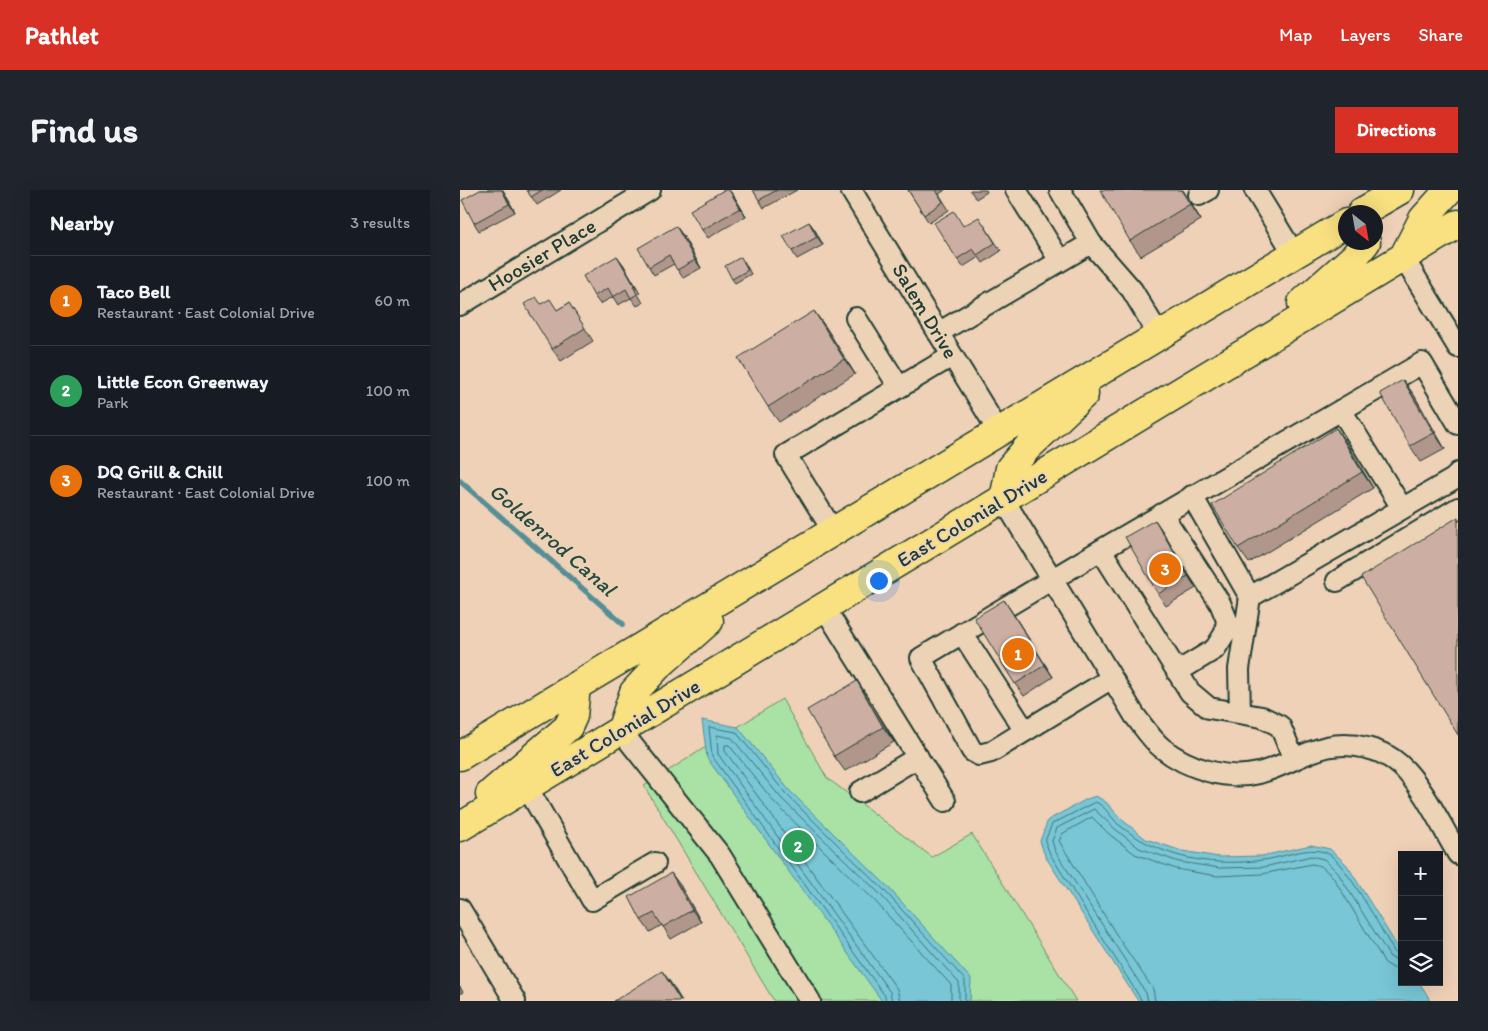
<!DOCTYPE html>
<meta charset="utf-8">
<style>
:root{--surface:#171b24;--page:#20242c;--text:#f1f3f6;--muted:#9ea1a6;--line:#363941;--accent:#d93025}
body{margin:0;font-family:Itim,sans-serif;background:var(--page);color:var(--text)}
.controls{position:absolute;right:15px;bottom:15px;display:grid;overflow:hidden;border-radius:0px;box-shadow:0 5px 20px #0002}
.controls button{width:45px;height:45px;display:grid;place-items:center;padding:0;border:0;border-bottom:1px solid var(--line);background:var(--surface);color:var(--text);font:25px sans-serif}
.compass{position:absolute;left:878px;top:15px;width:45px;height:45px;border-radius:50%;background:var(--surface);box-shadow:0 5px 20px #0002;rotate:149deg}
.you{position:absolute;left:418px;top:390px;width:18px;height:18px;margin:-12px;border:4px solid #fff;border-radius:50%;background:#1a73e8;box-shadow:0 0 0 8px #1a73e833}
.badge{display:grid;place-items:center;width:32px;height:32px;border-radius:50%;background:var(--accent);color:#fff;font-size:16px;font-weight:700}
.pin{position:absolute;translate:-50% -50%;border:2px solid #fff;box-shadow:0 1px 5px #0006}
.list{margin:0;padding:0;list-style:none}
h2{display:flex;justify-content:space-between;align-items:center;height:65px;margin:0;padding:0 20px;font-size:21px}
h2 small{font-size:16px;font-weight:400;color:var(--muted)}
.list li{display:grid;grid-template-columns:32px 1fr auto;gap:15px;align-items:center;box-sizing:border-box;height:90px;padding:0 20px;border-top:1px solid var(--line)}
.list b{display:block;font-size:19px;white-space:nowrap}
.list p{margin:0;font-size:16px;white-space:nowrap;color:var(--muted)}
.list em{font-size:16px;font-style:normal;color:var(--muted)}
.icon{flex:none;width:28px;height:28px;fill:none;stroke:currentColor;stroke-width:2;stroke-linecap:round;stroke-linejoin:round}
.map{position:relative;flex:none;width:998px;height:811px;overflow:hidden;border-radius:0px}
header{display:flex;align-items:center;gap:30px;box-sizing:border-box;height:70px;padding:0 25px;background:var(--accent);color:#fff}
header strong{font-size:24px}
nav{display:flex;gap:28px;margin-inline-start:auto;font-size:18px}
.intro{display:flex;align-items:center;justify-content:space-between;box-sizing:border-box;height:120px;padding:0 30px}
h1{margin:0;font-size:35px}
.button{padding:12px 22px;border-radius:0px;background:var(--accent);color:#fff;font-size:18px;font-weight:700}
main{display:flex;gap:30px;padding:0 30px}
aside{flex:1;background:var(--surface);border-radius:0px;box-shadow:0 5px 20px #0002}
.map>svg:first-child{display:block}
</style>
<header>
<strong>Pathlet</strong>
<nav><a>Map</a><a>Layers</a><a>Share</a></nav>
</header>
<div class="intro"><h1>Find us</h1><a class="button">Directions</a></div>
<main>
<aside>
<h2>Nearby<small>3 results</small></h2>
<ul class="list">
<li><span class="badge" style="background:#e8710a">1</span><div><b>Taco Bell</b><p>Restaurant · East Colonial Drive</p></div><em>60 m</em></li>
<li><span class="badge" style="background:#2e9e5b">2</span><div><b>Little Econ Greenway</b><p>Park</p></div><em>100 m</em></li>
<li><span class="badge" style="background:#e8710a">3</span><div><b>DQ Grill &amp; Chill</b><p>Restaurant · East Colonial Drive</p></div><em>100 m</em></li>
</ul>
</aside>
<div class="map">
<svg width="998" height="811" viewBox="0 0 998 811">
<rect width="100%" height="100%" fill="#efd1b7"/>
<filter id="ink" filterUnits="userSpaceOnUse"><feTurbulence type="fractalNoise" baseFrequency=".02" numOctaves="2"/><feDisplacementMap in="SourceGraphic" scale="10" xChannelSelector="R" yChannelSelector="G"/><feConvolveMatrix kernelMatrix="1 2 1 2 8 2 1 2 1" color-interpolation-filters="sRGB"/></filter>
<g filter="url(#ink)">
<path fill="#aae1a4" stroke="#648f6c" d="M322,509L367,588L472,667L512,644L616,811H314L184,596Z"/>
<path fill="#78c6d6" stroke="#548f95" d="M242,530L278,537L329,600L428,697L511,789L510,811H422L247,568Z
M636,606L646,612L661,629L686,649L722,661L759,667L802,666L851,655L870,659L887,675L942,764V792H959L971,811H678L585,666L580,651L588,630L627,609Z"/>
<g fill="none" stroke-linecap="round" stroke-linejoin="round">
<path stroke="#437475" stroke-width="1" d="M426,811L425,806L252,566L249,537L276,542L326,604L424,700L505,790V811
M432,811L430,802L258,564L257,545L272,548L321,608L420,704L499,793V811
M440,811L437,799L265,561V555H269L315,613L414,710L491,795V811
M682,811L590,664L585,651L592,634L635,612C646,616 650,627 659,635C678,650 696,659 720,666C746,673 776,674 803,670C823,668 847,655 867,663C885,671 923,743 935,763L942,766
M688,811L686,803L595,661L592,651L597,638L634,619L654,638L679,658L719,672L760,678L804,677L851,666L864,669L878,683L930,767L942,772
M695,811L693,799L659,749L599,651L602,644L632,627L649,644L675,664L716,679L757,686L802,684L852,674L861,676L873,687L925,773L933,778L942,780"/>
<path stroke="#548f95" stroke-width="5.5" d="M0,291L163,434"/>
<g stroke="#1f3d34" stroke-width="24">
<path id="minor" d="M391,0L539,242
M556,0L600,71
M795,0L834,64
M739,5L748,0
M631,53L672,100L699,145
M943,67L998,157
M0,115L190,0
M396,128L439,197
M478,143L631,53L600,0
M881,220L942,318
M732,306L790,407L995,288L998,283
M544,310L675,526C683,536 692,550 702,558C727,578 767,591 799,583C839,572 862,546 907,558C920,561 930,566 940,575C961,593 983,639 998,664
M702,324L760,413L767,430L765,443L755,459L717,482
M373,341L326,265L492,166
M641,360L730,502L749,518L802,527L820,536L834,569
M877,391L998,318
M364,417L485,611
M502,443L565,541
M652,488L531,562L519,565L512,561L461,468L641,360L962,173L998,234
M780,523L779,479L790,407
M161,541L260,665L350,811
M60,585L132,710L195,673
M400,602L458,567
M0,719L55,811"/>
</g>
<g stroke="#1f3d34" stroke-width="31">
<path id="highway" d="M902,22L940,0
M944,66L963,29L989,0
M842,113L894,67L906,52
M544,310L550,278L568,257L624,204
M161,541L174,502L197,477L249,431
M0,566L886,33
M30,604L108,537L113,526L116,496
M0,637L998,34"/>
</g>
<use href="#minor" stroke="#edd3b5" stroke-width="20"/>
<use href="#highway" stroke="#f9e181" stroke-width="28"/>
</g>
<path fill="#b0968b" stroke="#1f3d34" d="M20,0H43L55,22L19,41L14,33Z
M67,0H101L77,15Z
M293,0H337L304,18Z
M448,0H485L479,4L489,20L469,33Z
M510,0H526L527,2L516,9Z
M723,0L741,30L681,66L670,51Z
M274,6L286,26L248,48L242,40Z
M349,32L355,40L363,55L337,69L332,61Z
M524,35L541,61L523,73L519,67L503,77L497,69L504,36Z
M222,44L241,78L223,88L214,74L194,85L189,77Z
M284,71L291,84L275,93L272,89Z
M163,74L180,103L178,104L183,113L177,116L171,108L158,115L153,107L140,114L134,106Z
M109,113L133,151L101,171L92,159L82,114L97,120Z
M365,136L395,184L319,232L308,217Z
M943,190L954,205L985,259L961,272L950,256Z
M876,238L887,254L913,298L789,373L778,358Z
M695,330L703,342L736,398L706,416L698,404Z
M544,410L593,487L564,506L555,494Z
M408,507L434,552L385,581L374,566Z
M220,695L241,732L211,749L202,735L190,742L181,730Z
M0,797L3,802L0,804Z"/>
<path fill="#907a71" stroke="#1f3d34" d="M42,0H43L55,22L49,14Z
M269,0L274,6L286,26L280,18Z
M721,0H723L741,30L730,14Z
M349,32L355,40L363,55L357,47Z
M216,36L222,44L241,78L235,70Z
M157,66L163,74L180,103L174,95Z
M354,121L365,136L395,184L384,169Z
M943,190L954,205L985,259L974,243Z
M876,238L887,254L913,298L902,282Z
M695,330L703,342L736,398L728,386Z
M544,410L552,422L593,487L585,475Z
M397,491L408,507L434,552L423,537Z
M211,683L220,695L241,732L232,720Z
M202,781L211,793L222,811H221Z"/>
<path fill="#cdaea2" stroke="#1f3d34" d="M20,0H42L49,14L14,33L2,10Z
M67,0H82L71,7Z
M264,0H269L280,18L242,40L230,20Z
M293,0H317L299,10Z
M448,0H476L483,12L464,25Z
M640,0H721L730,14L670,51Z
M494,21L503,36L519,27L535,53L517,65L513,59L497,69L474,33Z
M349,32L357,47L332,61L323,46Z
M216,36L235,70L217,80L209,65L189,77L178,58Z
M157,66L174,95L173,96L177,104L171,108L166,99L153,107L148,98L134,106L123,86Z
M281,67L288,80L272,89L265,76Z
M76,107L81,114L90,109L97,120L109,113L125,138L92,159L64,114Z
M354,121L384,169L308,217L278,168Z
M943,190L974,243L950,256L920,203Z
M876,238L902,282L778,358L752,315Z
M998,327V545L901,387Z
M695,330L728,386L698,404L665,347Z
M544,410L585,475L555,494L514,428Z
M397,491L423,537L374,566L347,520Z
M211,683L232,720L203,737L194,723L181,730L169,707Z
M202,781L220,810L218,811H154Z"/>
</g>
<g text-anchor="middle" stroke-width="4" stroke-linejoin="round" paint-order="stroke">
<g font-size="21" fill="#1f3d34" stroke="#edd3b5">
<text transform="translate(82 65) rotate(-31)" y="7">Hoosier Place</text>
<text transform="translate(465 121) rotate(59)" y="7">Salem Drive</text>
<text transform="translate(512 328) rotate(-31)" y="7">East Colonial Drive</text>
<text transform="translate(165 538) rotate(-31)" y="7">East Colonial Drive</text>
</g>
<g font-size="22" font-style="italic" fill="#284b44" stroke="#edd3b5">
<text transform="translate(93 349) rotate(41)" y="8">Goldenrod Canal</text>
</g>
</g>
</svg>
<div class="controls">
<button>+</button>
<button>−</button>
<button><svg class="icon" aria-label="layers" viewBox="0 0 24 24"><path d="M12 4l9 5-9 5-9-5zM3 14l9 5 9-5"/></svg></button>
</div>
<svg class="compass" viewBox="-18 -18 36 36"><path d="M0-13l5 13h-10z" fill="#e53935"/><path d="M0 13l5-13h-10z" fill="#9ea1a6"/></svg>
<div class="you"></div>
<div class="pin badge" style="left:558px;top:464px;background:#e8710a">1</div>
<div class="pin badge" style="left:338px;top:656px;background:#2e9e5b">2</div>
<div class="pin badge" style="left:705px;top:379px;background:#e8710a">3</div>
</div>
</main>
